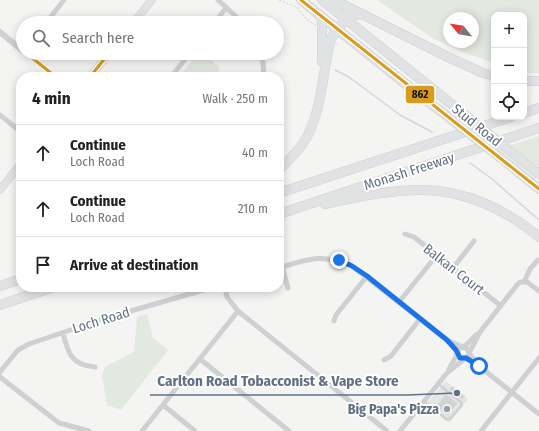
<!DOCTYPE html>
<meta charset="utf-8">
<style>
:root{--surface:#fff;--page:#f6f6f6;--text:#222;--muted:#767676;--line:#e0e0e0}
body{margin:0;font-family:"Fira Sans Condensed",sans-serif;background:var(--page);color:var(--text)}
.controls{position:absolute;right:12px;top:12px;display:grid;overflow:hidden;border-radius:8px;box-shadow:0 2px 10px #0003}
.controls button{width:36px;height:36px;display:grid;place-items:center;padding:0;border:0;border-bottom:1px solid var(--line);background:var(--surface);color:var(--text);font:20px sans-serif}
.compass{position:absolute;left:443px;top:12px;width:36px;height:36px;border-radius:50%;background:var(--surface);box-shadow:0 2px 10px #0003;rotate:300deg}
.stop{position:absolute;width:12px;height:12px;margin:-9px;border:3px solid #1a73e8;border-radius:50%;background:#fff}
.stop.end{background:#1a73e8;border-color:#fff;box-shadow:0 1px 4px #0008}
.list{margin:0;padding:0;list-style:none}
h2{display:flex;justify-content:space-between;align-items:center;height:52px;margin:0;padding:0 16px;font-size:17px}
h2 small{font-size:13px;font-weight:400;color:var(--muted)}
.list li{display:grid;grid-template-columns:26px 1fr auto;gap:12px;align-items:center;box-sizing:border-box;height:56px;padding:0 16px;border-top:1px solid var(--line)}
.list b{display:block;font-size:15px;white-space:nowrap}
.list p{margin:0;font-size:13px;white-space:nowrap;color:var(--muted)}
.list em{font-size:13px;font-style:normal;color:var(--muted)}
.icon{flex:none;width:22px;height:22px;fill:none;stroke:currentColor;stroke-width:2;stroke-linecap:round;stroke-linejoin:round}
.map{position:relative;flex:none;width:539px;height:431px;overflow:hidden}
.search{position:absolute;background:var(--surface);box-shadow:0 2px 10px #0003;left:16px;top:16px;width:268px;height:44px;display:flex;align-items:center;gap:10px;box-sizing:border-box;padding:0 14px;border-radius:22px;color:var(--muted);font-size:15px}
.panel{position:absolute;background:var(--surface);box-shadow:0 2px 10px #0003;left:16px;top:72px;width:268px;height:220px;border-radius:16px}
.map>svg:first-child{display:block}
</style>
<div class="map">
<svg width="539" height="431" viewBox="0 0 539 431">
<rect width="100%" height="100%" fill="#f4f5f2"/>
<path fill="#e4e6e5" d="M446,381L468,399L449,423L426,405Z"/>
<path fill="#e3e8e0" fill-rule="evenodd" d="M377,0H539V73H530L524,72V15H494V63L463,52L434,39ZM449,18H473V42H449Z
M198,53H202L219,67V77H179Z
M539,136V167L511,145Z
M147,314L153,338L168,350L121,410L107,405L102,375L105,367L134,352L137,317Z"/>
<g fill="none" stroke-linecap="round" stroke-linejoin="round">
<path stroke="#d1d8dc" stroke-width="1.5" d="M335,70L349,77L400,115L432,132
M470,163L492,179L539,220"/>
</g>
<path fill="#d1d3d3" stroke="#e4e4e2" d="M452,386L465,396L462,400L449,389Z
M446,394L458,403L448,416L435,407Z"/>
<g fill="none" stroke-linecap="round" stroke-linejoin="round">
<g stroke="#d0d2d3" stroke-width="8">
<path id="secondary" d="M133,23L152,0
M90,77L109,53
M0,190L21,163"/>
</g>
<g stroke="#cfd1d1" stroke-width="10">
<path id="trunk" d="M301,0L418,94L451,119
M322,0L465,115
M515,155L539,174
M501,158L539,189"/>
</g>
<g stroke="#cfd1d1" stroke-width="10">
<path id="motorway" d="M334,0L452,59L483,73L494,76
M319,14L322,21V62
M524,81H539
M524,113L539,108
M279,170C289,160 300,150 307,137C323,106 322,71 331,39C335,31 346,17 356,15C359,14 362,15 365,15
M279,193L511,117
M325,204C357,197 389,190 422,190C465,190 507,210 539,237
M279,214L539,128
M0,286L21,279
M0,305L54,287"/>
</g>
<path stroke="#cdcdcd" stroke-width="1" stroke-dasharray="2 2" stroke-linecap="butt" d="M279,0L297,7L307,20L316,25"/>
<path stroke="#cfd0d1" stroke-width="2.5" d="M425,402L446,419H450L462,405L461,402L438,384"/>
<path stroke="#cfd0d1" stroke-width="5" d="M218,0L243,23
M46,23L64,0
M214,23L226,8
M260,53L263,63L264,77
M171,77L190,53
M0,115L21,132
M405,234L414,237L501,306
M538,260L530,269L524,282H520L517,285L480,332L469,353L479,366L539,414
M282,267L288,288
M279,268C308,259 322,253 352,266L447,340L467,349L469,353L468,356L447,373L400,431
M453,268L474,241
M524,282H527L539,291
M399,302L436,256
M238,311L387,431
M334,321L336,315L367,276
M63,333C68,354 72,365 95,367
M476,335L466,345L459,349L458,353L460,358H466L479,365
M449,342L458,353L449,369
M200,359L289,431
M384,360L391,356L420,319
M0,372L18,350L29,344L103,319L214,287
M0,377L59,423L89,431
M163,405L195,431
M142,431L238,311L227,297L225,287
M481,431L539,358"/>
<path stroke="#cfd0d1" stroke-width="6" d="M0,32L23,51
M26,53L56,77"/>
<use href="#secondary" stroke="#e1e2e3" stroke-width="7"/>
<use href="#trunk" stroke="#e1e2e3" stroke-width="9"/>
<use href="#motorway" stroke="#e1e2e3" stroke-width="9"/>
<g stroke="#cfd1d1" stroke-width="10" stroke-linecap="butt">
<path id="trunk-bridge" d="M465,115L515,155
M451,119L501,158"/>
</g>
<use href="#trunk-bridge" stroke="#e1e2e3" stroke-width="9"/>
<g stroke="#fff" stroke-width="6">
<path id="bus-1" d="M301,0L539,189
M26,53L56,77
M90,77L109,53"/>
</g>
<use href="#bus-1" stroke="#d99b1b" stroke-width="3"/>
</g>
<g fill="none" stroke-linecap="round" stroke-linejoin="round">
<path stroke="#1a73e8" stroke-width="5" d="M339,260L352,266L367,276L447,340L456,350L460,358H466L479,366"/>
</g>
<circle fill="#949fab" stroke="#fff" stroke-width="1.5" cx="447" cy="409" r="4"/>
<g text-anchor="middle" stroke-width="4" stroke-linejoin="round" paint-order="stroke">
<g font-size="14" fill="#617185" stroke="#fff">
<text transform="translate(477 125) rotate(39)" y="5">Stud Road</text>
<text transform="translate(409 171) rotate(-18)" y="5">Monash Freeway</text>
<text transform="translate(454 269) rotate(38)" y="5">Balkan Court</text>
<text transform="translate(101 320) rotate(-17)" y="5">Loch Road</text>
</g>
<g font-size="14" font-weight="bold" fill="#617185" stroke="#fff" text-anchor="end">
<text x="439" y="414">Big Papa's Pizza</text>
</g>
</g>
<path fill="none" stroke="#617185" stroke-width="1.5" d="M457 393L407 395H150"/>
<circle fill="#617185" stroke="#fff" stroke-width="1.5" cx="457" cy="393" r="4"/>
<g font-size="15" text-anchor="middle" font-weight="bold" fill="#617185" stroke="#fff" stroke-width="4" stroke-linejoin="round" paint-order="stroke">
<text x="278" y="386">Carlton Road Tobacconist &amp; Vape Store</text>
</g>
<rect stroke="#fff" stroke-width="1.5" x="405" y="85" width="30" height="19" rx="4" fill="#d99b1b"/>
<g font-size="11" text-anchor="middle" font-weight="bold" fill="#111">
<text x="420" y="98">862</text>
</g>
</svg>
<div class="controls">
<button>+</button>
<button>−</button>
<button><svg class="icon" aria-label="locate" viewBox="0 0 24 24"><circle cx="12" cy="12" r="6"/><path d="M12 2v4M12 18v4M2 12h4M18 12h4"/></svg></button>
</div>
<svg class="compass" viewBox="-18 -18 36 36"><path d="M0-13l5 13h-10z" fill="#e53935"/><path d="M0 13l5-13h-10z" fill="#767676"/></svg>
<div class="stop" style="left:479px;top:366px"></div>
<div class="stop end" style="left:339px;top:260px"></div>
<div class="search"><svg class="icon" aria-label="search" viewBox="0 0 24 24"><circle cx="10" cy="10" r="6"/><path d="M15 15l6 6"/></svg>Search here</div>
<section class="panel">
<h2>4 min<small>Walk · 250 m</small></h2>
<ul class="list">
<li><svg class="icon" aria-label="ahead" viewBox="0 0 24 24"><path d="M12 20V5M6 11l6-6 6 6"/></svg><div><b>Continue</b><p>Loch Road</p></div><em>40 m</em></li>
<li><svg class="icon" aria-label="ahead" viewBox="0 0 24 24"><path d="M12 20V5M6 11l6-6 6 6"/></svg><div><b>Continue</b><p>Loch Road</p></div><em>210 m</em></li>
<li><svg class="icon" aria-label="arrive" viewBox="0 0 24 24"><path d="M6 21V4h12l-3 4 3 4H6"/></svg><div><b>Arrive at destination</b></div></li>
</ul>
</section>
</div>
